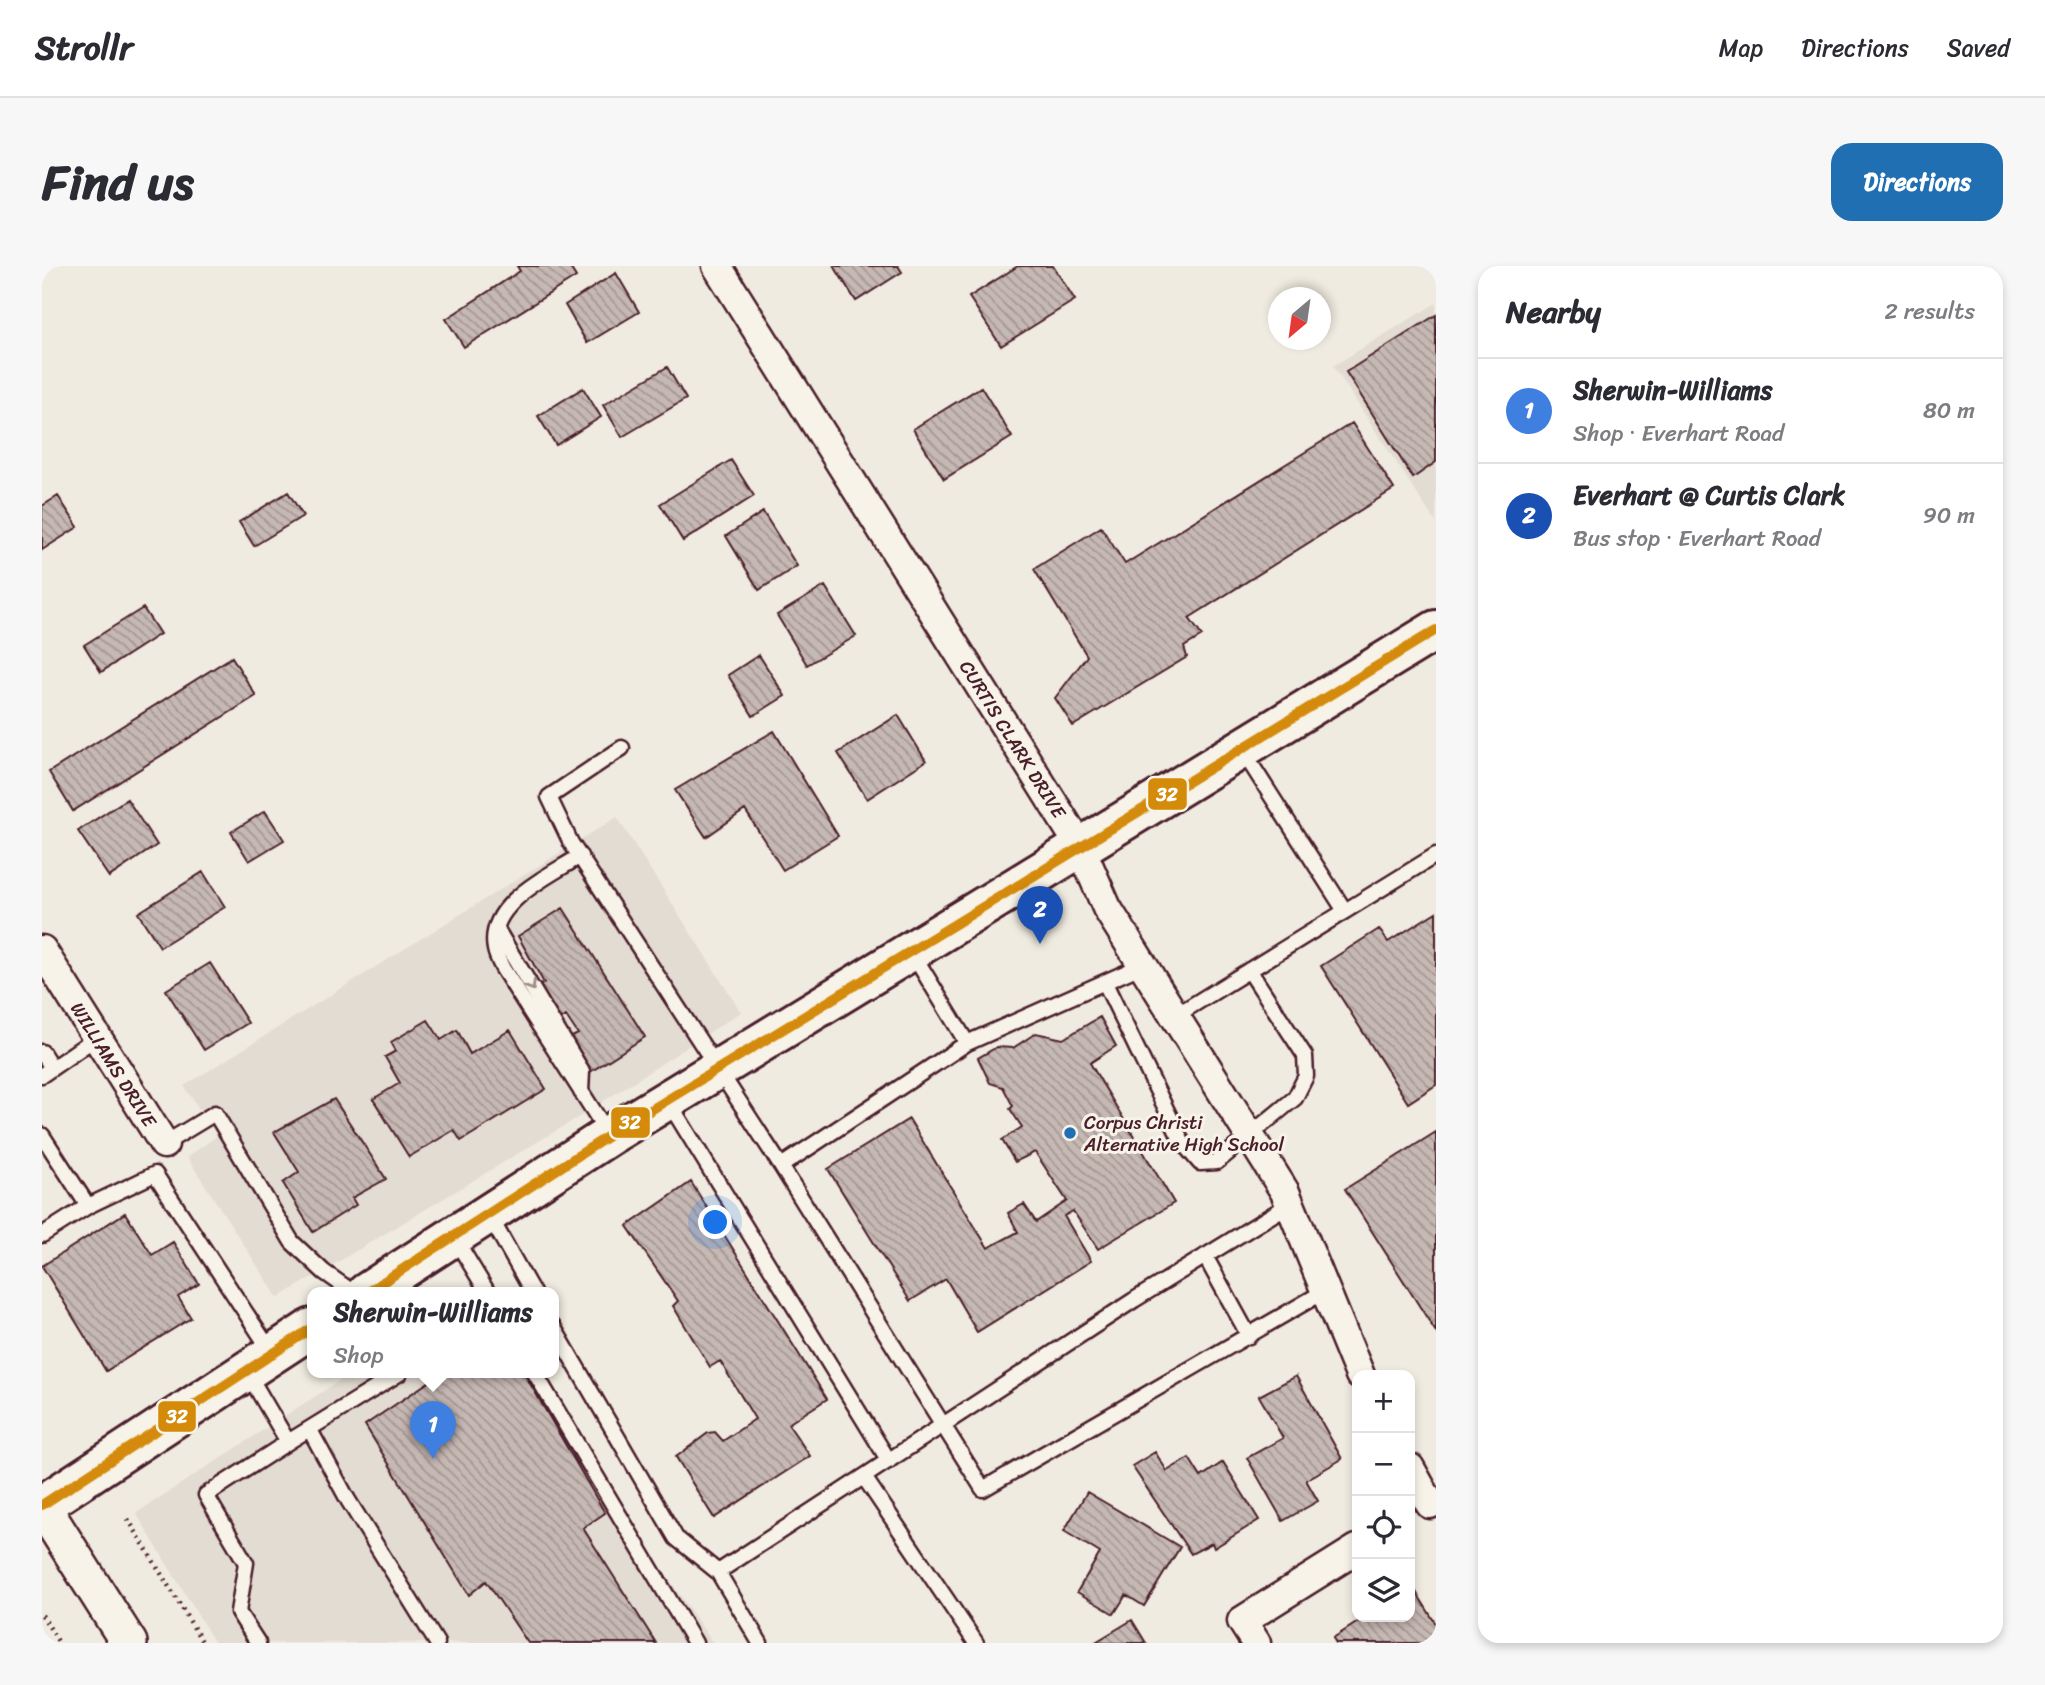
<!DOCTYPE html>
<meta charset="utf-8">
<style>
:root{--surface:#fff;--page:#f7f7f7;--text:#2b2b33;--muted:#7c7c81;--line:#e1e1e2;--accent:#1f6fb2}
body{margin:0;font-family:Sriracha,sans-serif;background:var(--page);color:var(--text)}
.controls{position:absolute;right:21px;bottom:21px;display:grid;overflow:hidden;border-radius:14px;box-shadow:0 4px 10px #0003}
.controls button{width:63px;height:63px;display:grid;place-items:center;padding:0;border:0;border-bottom:2px solid var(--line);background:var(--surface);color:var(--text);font:35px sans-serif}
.compass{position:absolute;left:1226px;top:21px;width:63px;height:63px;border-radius:50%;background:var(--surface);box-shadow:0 4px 10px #0003;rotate:209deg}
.you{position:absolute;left:674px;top:957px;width:24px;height:24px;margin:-18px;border:5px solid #fff;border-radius:50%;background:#1a73e8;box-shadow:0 0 0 10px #1a73e833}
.badge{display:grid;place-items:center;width:46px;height:46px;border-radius:50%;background:var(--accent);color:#fff;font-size:23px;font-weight:700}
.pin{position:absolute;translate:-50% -58px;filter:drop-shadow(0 2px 4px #0008)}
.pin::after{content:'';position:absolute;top:37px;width:24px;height:21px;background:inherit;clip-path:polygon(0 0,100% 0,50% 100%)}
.popup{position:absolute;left:265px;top:1021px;width:252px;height:91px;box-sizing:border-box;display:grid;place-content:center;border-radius:14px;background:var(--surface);filter:drop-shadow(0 2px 5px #0005);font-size:23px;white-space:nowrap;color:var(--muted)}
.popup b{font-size:26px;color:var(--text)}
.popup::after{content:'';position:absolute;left:50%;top:100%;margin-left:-14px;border:14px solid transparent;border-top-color:var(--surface)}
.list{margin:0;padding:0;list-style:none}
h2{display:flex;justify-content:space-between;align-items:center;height:91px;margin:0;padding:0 28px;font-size:30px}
h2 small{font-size:23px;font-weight:400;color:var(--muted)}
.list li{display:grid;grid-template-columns:46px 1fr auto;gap:21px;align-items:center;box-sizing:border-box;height:105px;padding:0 28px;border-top:2px solid var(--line)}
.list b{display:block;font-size:26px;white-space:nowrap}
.list p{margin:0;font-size:23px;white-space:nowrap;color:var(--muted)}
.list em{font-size:23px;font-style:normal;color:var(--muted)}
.icon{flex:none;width:38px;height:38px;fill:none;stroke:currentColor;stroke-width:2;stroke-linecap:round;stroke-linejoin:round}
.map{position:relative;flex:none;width:1394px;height:1377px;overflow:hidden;border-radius:21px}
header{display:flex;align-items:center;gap:42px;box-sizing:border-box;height:98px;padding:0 35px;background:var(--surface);border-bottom:2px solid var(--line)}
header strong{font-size:33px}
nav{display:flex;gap:38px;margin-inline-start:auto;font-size:24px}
.intro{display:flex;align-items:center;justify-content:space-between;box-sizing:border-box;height:168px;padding:0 42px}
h1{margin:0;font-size:49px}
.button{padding:18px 32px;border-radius:21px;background:var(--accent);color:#fff;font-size:24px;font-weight:700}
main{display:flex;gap:42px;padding:0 42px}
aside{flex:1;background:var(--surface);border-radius:21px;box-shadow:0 4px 10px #0003}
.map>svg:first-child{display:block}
</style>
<header>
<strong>Strollr</strong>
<nav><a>Map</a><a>Directions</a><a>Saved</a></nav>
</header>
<div class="intro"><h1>Find us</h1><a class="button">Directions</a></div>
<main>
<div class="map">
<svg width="1394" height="1377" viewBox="0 0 1394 1377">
<defs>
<pattern id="building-back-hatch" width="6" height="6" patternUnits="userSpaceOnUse" patternTransform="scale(1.75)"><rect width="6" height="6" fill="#c6b8b3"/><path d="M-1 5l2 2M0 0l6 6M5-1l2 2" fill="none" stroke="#a39592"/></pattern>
</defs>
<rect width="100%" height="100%" fill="#f0ebe0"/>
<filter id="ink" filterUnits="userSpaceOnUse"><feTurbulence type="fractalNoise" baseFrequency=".0143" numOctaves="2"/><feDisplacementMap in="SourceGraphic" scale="14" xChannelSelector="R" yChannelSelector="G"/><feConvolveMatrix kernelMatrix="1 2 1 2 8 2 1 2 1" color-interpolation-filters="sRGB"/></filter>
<g filter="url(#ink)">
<path fill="#e3dcd2" d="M1394,37V257L1291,100Z
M575,551L699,746L542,848L236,1032L145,891L175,870L142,820Z
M309,1107H485L671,1377H173L94,1247Z"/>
<path fill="url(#building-back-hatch)" stroke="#4a1f2b" stroke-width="2" d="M475,0H527L534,11L422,81L404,53L478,5Z
M792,0H856L860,6L814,35Z
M976,0H1011L1033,34L959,80L927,31Z
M574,7L597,46L545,77L523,39Z
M1394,49V196L1371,212L1304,106Z
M625,101L644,133L580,171L561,139Z
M939,121L970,171L902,213L871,163Z
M541,122L559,151L514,179L496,150Z
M1310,157L1352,223L1147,352L1160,370L1142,381L1145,391L1031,460L1013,432L1045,390L992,303L1059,261L1083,298Z
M689,194L712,230L641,275L618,238Z
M246,226L261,250L212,280L197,256Z
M16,230L36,261L0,284V240Z
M721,246L755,300L717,324L684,270Z
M783,320L814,370L765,399L735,349Z
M101,342L118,368L59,406L42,379Z
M717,389L743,430L711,450L686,409Z
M190,391L214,430L31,545L7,506Z
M856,449L884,495L825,533L796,487Z
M732,465L796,570L741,604L703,544L664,571L633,524Z
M85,533L115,579L67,611L36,565Z
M223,545L242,574L207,595L189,566Z
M161,606L183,641L118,681L96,647Z
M521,642L603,771L548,806L528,772L536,768L524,750L516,755L495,721L502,717L476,670Z
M1394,646V819L1366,837L1279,700L1337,663L1346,676Z
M168,697L206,757L162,784L124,724Z
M1058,751L1074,780L1048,797L1132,937L1056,983L1031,945L1022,950L1049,995L935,1066L904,1013L868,1035L786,903L867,853L946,982L976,966L966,947L982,938L994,956L1025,935L993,886L973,896L960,874L980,861L968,843L971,840L961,821L948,817L936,792L955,781L971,782L994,767L1021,773Z
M386,754L399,774L415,764L428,788L468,764L504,823L419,875L412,864L367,891L331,833L358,817L343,791L354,785L349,776Z
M292,833L344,913L310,932L314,939L271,966L241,917L257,906L232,866Z
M1394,866V1066L1303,923Z
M649,916L785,1133L746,1158L768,1190L672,1252L634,1191L666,1167L673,1166L681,1175L713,1153L678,1095L668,1101L631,1040L636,1035L585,960Z
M83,947L110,989L131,976L157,1018L136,1031L149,1052L64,1105L0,1000Z
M400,1107H482L563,1247L541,1262L614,1377H486L444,1315L427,1329L323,1159Z
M1254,1110L1300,1193L1264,1214L1276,1235L1241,1255L1205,1192L1241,1172L1217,1130Z
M1113,1186L1125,1205L1147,1192L1159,1211L1181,1196L1217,1254L1172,1282L1170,1277L1149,1288L1090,1200Z
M1045,1226L1138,1281L1102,1340L1084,1329L1072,1348L1035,1326L1058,1287L1022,1265Z
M1371,1321L1394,1358V1377H1294L1291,1372L1324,1351H1368V1323Z
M1090,1354L1104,1377H1052Z"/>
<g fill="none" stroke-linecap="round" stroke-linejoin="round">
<g stroke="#4a1f2b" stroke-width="19">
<path id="service" d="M580,482L507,531L529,577L739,900L925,777L1101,699
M1200,484L1303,645
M538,590C508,610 444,637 453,683C454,690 458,697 461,703L567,869
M454,662L540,805L539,826
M869,685L925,777
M1063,717L1140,876L1158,897L1175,896L1253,832L1264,810L1263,790L1207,704
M1133,750L1394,589
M0,786L10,802
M0,809L55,771
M626,835L847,1195
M0,869L46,940L113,908L230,1087
M122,878L173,847L250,976L282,1006L312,1027
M739,900L941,1223L1283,1025
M447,949L491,1027
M0,969L46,940
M412,971L446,1027
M1163,990L1207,1070
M512,1062L634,1272L676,1306
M205,1106L246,1176L358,1107
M493,1107L653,1377
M268,1164L306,1234L395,1377
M822,1211L934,1377
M216,1377L196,1346L204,1297L164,1229L246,1176
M718,1377L676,1306L1092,1034L1248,938"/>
</g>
<g stroke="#4a1f2b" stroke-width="33">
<g id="minor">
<path id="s1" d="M675,0L1038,580L1065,642L1243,926L1318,1109"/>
<path id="s2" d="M0,684L122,878"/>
<path d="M1368,1202L1388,1238"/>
<path d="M1214,1377L1200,1355L1315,1283"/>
</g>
</g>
<g stroke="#4a1f2b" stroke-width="40">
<path id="tertiary" d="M0,1240L87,1377"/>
</g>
<g stroke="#4a1f2b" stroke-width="44">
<path id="secondary" d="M324,1027L568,869L1394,364
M0,1239L270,1062"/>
</g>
<path stroke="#4a1f2b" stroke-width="4.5" stroke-dasharray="2 5" stroke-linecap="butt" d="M86,1253L161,1377
M0,1349L17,1377"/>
<use href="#service" stroke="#f7f3e8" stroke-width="14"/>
<use href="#minor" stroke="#f7f3e8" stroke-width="28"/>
<use href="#tertiary" stroke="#f7f3e8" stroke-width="35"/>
<use href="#secondary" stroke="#f7f3e8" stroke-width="38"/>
<g stroke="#f7f3e8" stroke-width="16">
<path id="bus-1" d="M324,1027L568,869L1394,364
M0,1239L270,1062"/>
</g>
<use href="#bus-1" stroke="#d48b09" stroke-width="10"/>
</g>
<defs><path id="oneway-chevron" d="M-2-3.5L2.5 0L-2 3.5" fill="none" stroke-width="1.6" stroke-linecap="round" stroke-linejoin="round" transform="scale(1.75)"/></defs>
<use stroke="#a0898a" href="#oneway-chevron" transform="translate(489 720) rotate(59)"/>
</g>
<circle fill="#1f6fb2" stroke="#f7f3e8" stroke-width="2.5" cx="1028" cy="867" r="7"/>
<g text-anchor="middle" stroke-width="6" stroke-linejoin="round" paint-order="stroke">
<g font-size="19" fill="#4a1f2b" stroke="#f7f3e8">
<text dy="7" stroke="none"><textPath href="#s1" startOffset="558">CURTIS CLARK DRIVE</textPath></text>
<text dy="7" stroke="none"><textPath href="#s2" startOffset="135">WILLIAMS DRIVE</textPath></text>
</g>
<g font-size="19" fill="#4a1f2b" stroke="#f7f3e8" text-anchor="start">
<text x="1042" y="863">Corpus Christi<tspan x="1042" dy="22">Alternative High School</tspan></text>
</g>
</g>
<g stroke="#f7f3e8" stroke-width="2.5">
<rect x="1105" y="511" width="41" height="34" rx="7" fill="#d48b09"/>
<rect x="568" y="840" width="41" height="33" rx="7" fill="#d48b09"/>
<rect x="115" y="1134" width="40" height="33" rx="7" fill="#d48b09"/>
</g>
<g font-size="19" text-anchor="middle" font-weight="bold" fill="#fff">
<text x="1125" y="535">32</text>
<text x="588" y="863">32</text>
<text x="135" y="1157">32</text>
</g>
</svg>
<div class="controls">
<button>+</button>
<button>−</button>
<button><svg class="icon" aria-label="locate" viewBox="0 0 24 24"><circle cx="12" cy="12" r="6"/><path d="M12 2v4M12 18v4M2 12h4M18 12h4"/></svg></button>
<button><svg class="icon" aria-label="layers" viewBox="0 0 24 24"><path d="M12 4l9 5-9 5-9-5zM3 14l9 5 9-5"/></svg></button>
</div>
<svg class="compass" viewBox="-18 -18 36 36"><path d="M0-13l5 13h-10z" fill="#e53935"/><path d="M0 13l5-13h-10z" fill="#7c7c81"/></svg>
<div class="you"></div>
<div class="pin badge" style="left:391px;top:1193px;background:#3f7fe0">1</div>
<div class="popup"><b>Sherwin-Williams</b>Shop</div>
<div class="pin badge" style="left:998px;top:678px;background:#1a4fb4">2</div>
</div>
<aside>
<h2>Nearby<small>2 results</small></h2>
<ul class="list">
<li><span class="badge" style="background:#3f7fe0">1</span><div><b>Sherwin-Williams</b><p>Shop · Everhart Road</p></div><em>80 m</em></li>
<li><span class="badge" style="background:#1a4fb4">2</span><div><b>Everhart @ Curtis Clark</b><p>Bus stop · Everhart Road</p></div><em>90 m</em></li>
</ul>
</aside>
</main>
